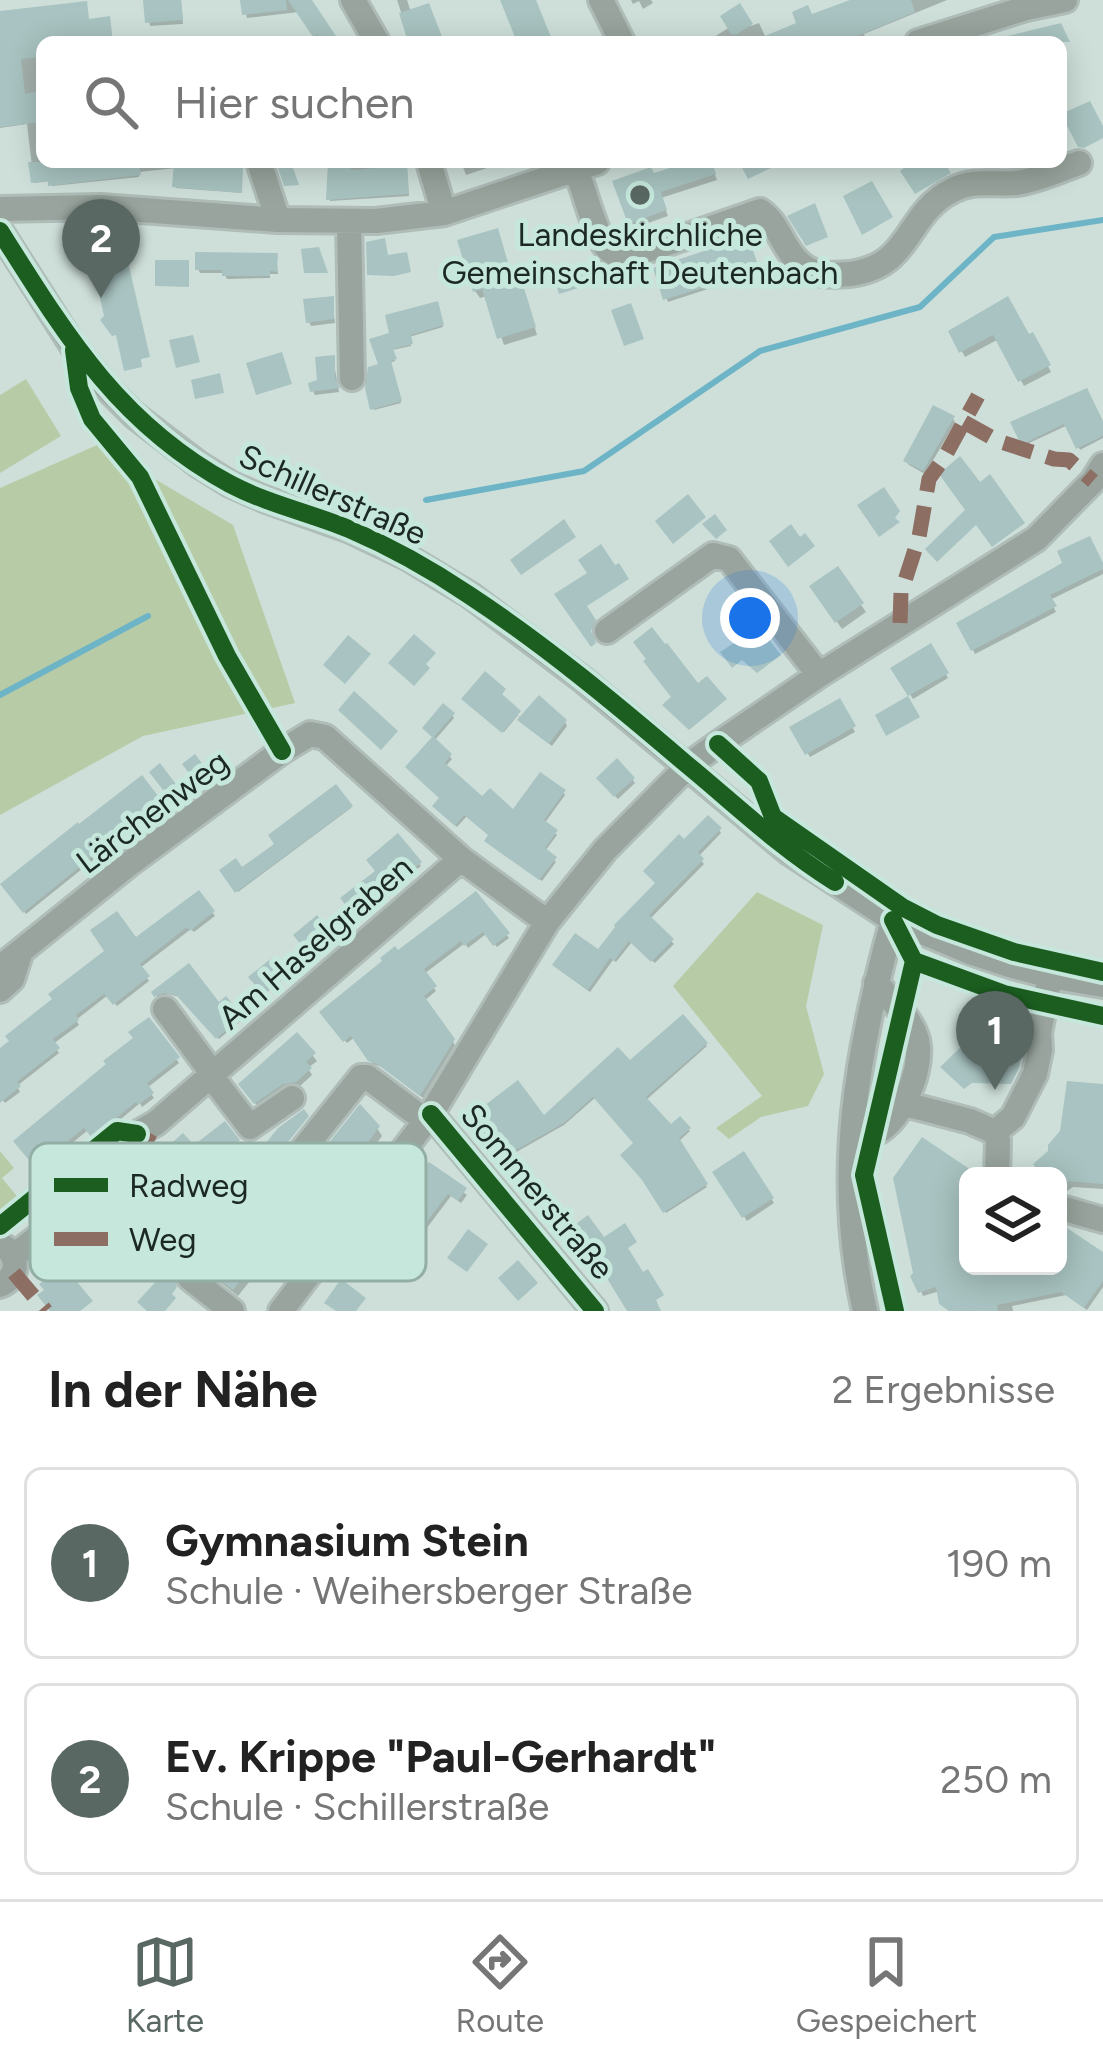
<!DOCTYPE html>
<html lang="de">
<meta charset="utf-8">
<style>
:root{--surface:#fff;--page:#f2f2f2;--text:#222;--muted:#767676;--line:#e0e0e0;--accent:#5a6863}
body{margin:0;font-family:Figtree,sans-serif;background:var(--page);color:var(--text)}
.controls{position:absolute;right:36px;bottom:36px;display:grid;overflow:hidden;border-radius:18px;box-shadow:0 6px 30px #0003}
.controls button{width:108px;height:108px;display:grid;place-items:center;padding:0;border:0;border-bottom:3px solid var(--line);background:var(--surface);color:var(--text);font:60px sans-serif}
.you{position:absolute;left:750px;top:618px;width:42px;height:42px;margin:-30px;border:9px solid #fff;border-radius:50%;background:#1a73e8;box-shadow:0 0 0 18px #1a73e833}
.badge{display:grid;place-items:center;width:78px;height:78px;border-radius:50%;background:var(--accent);color:#fff;font-size:39px;font-weight:700}
.pin{position:absolute;translate:-50% -99px;filter:drop-shadow(0 3px 6px #0008)}
.pin::after{content:'';position:absolute;top:63px;width:42px;height:36px;background:inherit;clip-path:polygon(0 0,100% 0,50% 100%)}
.list{margin:0;padding:0;list-style:none}
h2{display:flex;justify-content:space-between;align-items:center;height:156px;margin:0;padding:0 48px;font-size:51px}
h2 small{font-size:39px;font-weight:400;color:var(--muted)}
.list li{display:grid;grid-template-columns:78px 1fr auto;gap:36px;align-items:center;box-sizing:border-box;height:192px;margin:0 24px 24px;padding:0 24px;border:3px solid var(--line);border-radius:18px}
.list b{display:block;font-size:45px;white-space:nowrap}
.list p{margin:0;font-size:39px;white-space:nowrap;color:var(--muted)}
.list em{font-size:39px;font-style:normal;color:var(--muted)}
.icon{flex:none;width:66px;height:66px;fill:none;stroke:currentColor;stroke-width:2;stroke-linecap:round;stroke-linejoin:round}
.map{position:relative;flex:none;width:1103px;height:1311px;overflow:hidden}
.search{position:absolute;background:var(--surface);box-shadow:0 6px 30px #0003;left:36px;right:36px;top:36px;height:132px;display:flex;align-items:center;gap:30px;box-sizing:border-box;padding:0 42px;border-radius:18px;color:var(--muted);font-size:45px}
.sheet{height:588px;background:var(--surface)}
nav{display:flex;justify-content:space-around;align-items:center;box-sizing:border-box;height:168px;border-top:3px solid var(--line);background:var(--surface);font-size:33px;color:var(--muted)}
nav a{display:grid;justify-items:center;gap:6px}
nav .on{color:var(--accent)}
.map>svg:first-child{display:block}
</style>
<div class="map">
<svg width="1103" height="1311" viewBox="0 0 1103 1311">
<rect width="100%" height="100%" fill="#cedfd9"/>
<path fill="#b7cca6" d="M26,379L61,436L0,473V395Z
M97,445L233,525L295,703L143,736L0,815V488Z
M757,892L823,925L806,1006L824,1074L808,1106L761,1117L729,1139L716,1128L762,1096L673,986Z
M0,1151L14,1168L2,1178L20,1200L0,1216Z"/>
<path fill="#0003" d="M146,0H181L183,24L150,26Z
M243,0H309L337,42H325L322,35L317,38L299,12L247,18Z
M397,0H407L411,12L441,42H411Z
M631,0H651L653,3L643,9L639,1L633,4Z
M855,0H947L864,34L865,37L851,42H706L730,27L739,7L751,26L759,23L766,38Z
M88,22L112,42H42V162H197V166L242,170V193L176,188V168L139,172V177L52,186L51,181L34,183L27,124L0,128V23Z
M328,162H406L409,196L330,201Z
M461,162H491L493,166L466,175Z
M699,162H710L717,180L661,198L668,216L634,228L631,223L653,177Z
M982,162H1018L1017,166L982,167Z
M745,237L757,268L710,284L711,288L668,302L656,270Z
M461,242L523,288L537,335L504,345L487,296L480,298L475,291Z
M276,256L278,274H270V278L227,279L224,273H200L198,269Z
M332,299L335,323L311,326L309,322Z
M1006,301L1028,338L1032,336L1051,372L1024,386L999,339L965,357L952,332Z
M436,304L443,327L409,337L411,346L392,350L395,361L390,363L401,403L374,410L368,388L382,367L393,335Z
M333,358L339,392L315,395L313,391L321,383Z
M1042,410L1103,427V438L1080,450L1068,425L1025,445L1014,423Z
M953,418L955,423L925,474L909,465L906,461Z
M1103,569V574L1050,600L1056,612L975,654L960,624Z
M837,570L866,612L842,629L817,594Z
M930,647L948,678L913,699L894,669Z
M504,691L500,697L522,719L565,722L567,726L552,746L523,724L518,715L504,732L465,699Z
M839,702L855,732L810,757L793,728Z
M452,715L454,718L434,741L452,759L445,767L482,800L514,814L563,792L565,795L544,824L557,835L545,851L556,862L542,881L489,844L491,836L467,816L457,827L438,809L442,799L408,768L435,738L427,731Z
M142,779L161,805L106,846L112,854L101,862L97,857L26,914L4,885Z
M632,779L635,783L618,799L602,782Z
M336,788L351,808L238,892L223,871H242L278,845Z
M719,830L721,833L698,857L704,864L650,919L674,944L655,963L632,942L616,962L613,960L590,992L558,969L556,966L599,953L658,884L684,843Z
M397,838L421,866L358,917L344,899L379,872Z
M198,894L215,916L194,932L191,929L140,968L149,981L117,1006L108,995L76,1020L79,1025L53,1044L59,1053L17,1086L20,1092L5,1103L2,1099L0,1100V1052Z
M476,895L509,938L497,947L486,934L468,948L465,943L424,974L436,991L424,1001L455,1045L423,1098L382,1067L373,1064L355,1037L347,1043L323,1013Z
M316,920L334,942L314,958L297,935Z
M188,967L218,1006L226,1000L242,1020L219,1039L181,997L167,994L158,998L155,993Z
M683,1018L707,1046L645,1101L670,1128L680,1120L690,1131L678,1142L707,1187L666,1213L647,1183L637,1144L596,1097L564,1125L497,1163L464,1116L479,1113L544,1120L629,1064Z
M148,1021L179,1063L147,1088L154,1098L142,1107L140,1103L96,1140L88,1130L60,1153L67,1162L47,1178L19,1145L136,1039Z
M297,1036L317,1061L308,1068L312,1075L299,1087L286,1089L259,1108L245,1090Z
M1103,1087V1189L1073,1187L1060,1196L1058,1176H1045L1050,1153Z
M224,1125L240,1145L206,1177L204,1174L174,1198L177,1203L164,1214L160,1209L151,1215L121,1239L125,1244L111,1255L108,1250L101,1255L77,1224L149,1167L193,1149Z
M377,1128L382,1136L311,1233L316,1241L291,1274L268,1258L238,1296L214,1277L210,1269L235,1239L217,1225L213,1218L266,1226Z
M922,1141L971,1176H968V1209L962,1220L968,1223V1266H1058V1231L1103,1255V1287L1087,1310L1066,1295L1012,1306L1013,1311H949L942,1303L940,1291L923,1296L921,1291Z
M743,1155L774,1203L747,1221L716,1173Z
M430,1166L467,1195L461,1203L451,1196L396,1269L372,1251Z"/>
<g fill="none" stroke-linecap="round" stroke-linejoin="round">
<path stroke="#6eb4c7" stroke-width="6" d="M426,500L584,471L760,351L920,307L994,237L1103,220
M0,695L148,616"/>
</g>
<path fill="#a8c3c1" d="M143,0H181L183,20L145,23Z
M240,0H286L287,10L242,15Z
M288,0H312L340,42H322L317,34L313,37Z
M500,0H536L553,42H517Z
M850,0H911L915,12L843,42H751L796,23L792,12L808,5L812,14Z
M87,1L89,19L110,16L113,42H42V57L21,59L25,94L42,91V122L0,127V11Z
M429,3L444,42H408L399,13Z
M740,3L753,24L737,34H731L720,16Z
M1061,23L1070,42H1008V36Z
M1090,101L1103,126V138L1084,148L1078,147L1061,114Z
M28,162H139L141,175L48,186V181L31,183Z
M174,162L243,167L242,193L172,187Z
M276,162H291L299,185L284,186Z
M328,162H351V170L392,167L391,162H407L409,194L326,200Z
M689,162H712L716,174L661,192L667,210L628,224L612,181L651,167L654,173Z
M739,162H783L748,179Z
M912,162H944L951,173L915,194L900,171Z
M872,181L893,217L862,235L843,196Z
M815,203L828,237L806,246L787,216Z
M498,228L513,280L521,278L536,327L497,339L482,289L473,292L457,240Z
M747,233L758,265L711,281L712,285L663,300L653,268L716,247L715,244Z
M385,238L388,255L407,252L411,272L394,276L367,275L366,242Z
M319,247L328,273H304L301,249Z
M114,249L115,255L126,253L150,357L141,359L142,367L124,371L116,335L112,336L100,320L104,316L90,254Z
M195,252L278,253L277,272L270,271V276H222V270H195Z
M155,260H189V287L155,286Z
M595,263L601,281L559,294L554,276Z
M334,296V319L306,323L303,299Z
M1008,296L1029,334L1033,332L1051,365L1018,382L993,335L959,353L948,331Z
M438,301L444,325L411,335L413,344L393,349L397,359L391,361L402,401L370,410L365,388L368,367L378,364L369,339L389,333L385,315Z
M631,303L644,339L624,346L611,310Z
M193,335L200,362L176,368L169,340Z
M282,352L292,384L256,395L246,363Z
M335,355V378L340,388L310,392L308,383L317,380L315,357Z
M220,373L224,393L195,399L191,380Z
M1087,388L1103,421V436L1076,449L1064,424L1021,445L1010,422Z
M933,405L955,416L923,471L903,461Z
M960,456L980,482L990,474L1025,523L992,547L976,525L937,562L925,549L965,510L939,474Z
M884,487L900,511L895,518L900,522L879,537L857,505Z
M688,494L706,517L673,544L655,521Z
M715,514L727,530L716,539L702,524Z
M564,519L576,537L521,575L510,560Z
M791,524L800,537L805,533L815,546L788,567L769,541Z
M1090,536L1103,563V569L1050,595L1057,606L971,651L956,623L1062,563L1057,551Z
M601,544L615,565L619,563L629,579L587,606L596,620L591,631L596,643L591,647L554,594L587,573L578,560Z
M838,566L864,603L835,623L809,586Z
M652,627L665,644L667,643L698,683L707,676L727,699L689,730L662,705L671,697L643,661L646,659L633,642Z
M759,627L781,655L757,673L742,660L732,668L720,652Z
M414,634L436,653L426,664L430,668L414,686L388,663Z
M348,635L371,654L345,684L323,665Z
M931,643L949,673L908,696L890,668Z
M485,671L506,689L502,694L521,711L502,733L461,699Z
M354,691L398,731L381,750L338,710Z
M539,695L567,720L549,744L517,720Z
M908,696L920,717L886,736L875,715Z
M840,698L856,726L805,755L789,727Z
M443,703L455,713L434,737L452,754L445,763L482,796L490,788L513,809L540,772L566,790L544,820L558,830L545,848L557,857L539,880L484,841L488,835L464,815L455,826L432,806L439,798L405,767L432,737L422,728Z
M195,754L207,770L194,780L182,764Z
M617,758L635,778L614,797L596,778Z
M160,763L188,800L177,808L149,772Z
M142,775L162,801L107,843L113,850L98,862L93,856L23,913L0,884L78,822L79,824Z
M336,784L353,806L235,893L219,870L236,858L242,867L274,844L268,835Z
M708,815L722,828L698,852L704,859L649,915L674,939L651,962L629,941L614,961L610,958L588,990L552,965L575,933L598,949L615,927L614,925L655,883L643,871L679,834L684,839Z
M398,833L422,862L355,917L340,898L375,871L366,860Z
M199,890L215,911L190,931L187,927L140,964L150,976L113,1005L104,994L76,1015L79,1020L53,1039L60,1048L17,1082L21,1086L0,1103V1048L9,1041L5,1036L52,999L48,994L104,951L90,930L117,911L136,937Z
M476,891L510,933L493,946L483,932L464,946L461,941L424,969L437,986L424,996L455,1039L420,1096L377,1064L368,1061L351,1036L343,1042L319,1012L382,961L380,958L395,946L398,950Z
M317,915L334,937L310,956L293,935Z
M273,957L288,975L264,995L248,977Z
M189,963L219,1002L226,996L243,1016L216,1039L176,995L164,993L154,997L151,992Z
M683,1014L708,1043L646,1097L671,1124L680,1116L691,1128L679,1138L708,1184L663,1213L642,1180L620,1155L633,1143L593,1097L564,1123L493,1163L460,1115L477,1104L480,1109L518,1080L544,1115L618,1047L630,1060Z
M149,1017L180,1057L147,1083L154,1093L138,1105L136,1102L92,1138L84,1128L60,1148L68,1157L43,1177L13,1141L106,1064L103,1061L133,1038L128,1032Z
M297,1032L316,1053L306,1062L312,1068L296,1082L283,1084L254,1104L238,1084Z
M960,1048L1023,1051L1019,1068L1011,1084L972,1083L964,1089L940,1067Z
M1067,1081L1103,1084V1184L1068,1181L1058,1190V1176H1042L1033,1164L1048,1151V1145L1060,1131Z
M360,1104L380,1126L307,1226L313,1231L285,1268L263,1252L233,1290L206,1269L233,1236L209,1217L225,1197L241,1209L244,1205L265,1222Z
M304,1109L309,1116L271,1163L261,1149L278,1128Z
M225,1121L240,1140L203,1176L200,1173L174,1194L178,1198L160,1212L157,1208L149,1212L121,1234L125,1240L108,1253L104,1249L97,1254L73,1224L80,1218L75,1212L92,1198L97,1204L104,1199L132,1177L127,1171L145,1157L149,1163L183,1133L194,1145Z
M922,1137L968,1168V1202L960,1215L968,1220V1266H1058V1224L1064,1226L1103,1252V1281L1084,1308L1061,1292L997,1305L998,1311H949L939,1304L936,1287L918,1293L910,1276L913,1273L893,1178Z
M744,1151L774,1198L742,1218L712,1172Z
M429,1162L467,1188L458,1201L448,1194L392,1267L366,1247Z
M588,1215L604,1237L625,1223L637,1242L628,1248L643,1272L648,1269L664,1295L656,1300L661,1311H627L591,1252L583,1258L564,1233Z
M468,1229L488,1244L467,1272L447,1258Z
M518,1260L538,1283L518,1301L498,1278Z
M174,1262L179,1266L174,1277L177,1287L172,1294L176,1298L165,1311H147L137,1302Z
M57,1270L62,1276L68,1271L93,1301L80,1311H50L37,1295L44,1290L39,1284Z
M341,1279L366,1298L356,1311H336L324,1303Z"/>
<g fill="none" stroke-linecap="round" stroke-linejoin="round">
<g stroke="#afbcb8" stroke-width="30">
<path id="minor" d="M353,0L377,42
M601,0L622,42
M918,42L1026,8L1065,0
M259,162L278,220
M429,162L444,213
M576,170C584,188 595,235 607,248C616,257 625,256 636,254L760,211C783,226 784,261 814,272C825,276 839,275 850,274C914,265 904,214 953,190C974,179 995,185 1017,183C1038,180 1059,170 1079,163
M0,209L100,207L278,220L376,221L444,213L597,162
M349,222L352,378
M0,231L73,346L107,388L134,415L198,464L230,484L264,499L348,529L407,557L470,595L582,679L789,852L893,920L970,952L1013,966L1050,976L1103,985
M607,631L713,555L729,559L819,675
M6,963L129,864L282,751L310,734L325,737L461,859L547,922
M0,990L12,979L21,951
M165,1009L213,1074
M211,1076L250,1127L292,1098
M905,1104L970,1121L995,1132L998,1141L997,1176
M431,1114L595,1311
M995,1132L1013,1117L1035,1074L1040,1050L1039,1033L1050,976
M852,1137C858,1136 865,1137 871,1135C899,1125 921,1075 918,1046C916,1023 891,1000 876,983
M285,1172L361,1077H367L426,1121
M72,1185L126,1140L156,1123L461,859
M1058,1207L1103,1220
M0,1244L10,1251C19,1265 15,1278 0,1285
M14,1256L52,1226
M190,1278L232,1311
M281,1311L431,1114L547,922L605,850L689,765L718,744L819,675L1036,539L1093,481L1103,465
M865,1311C834,1175 857,1052 893,920"/>
</g>
<use href="#minor" stroke="#98a49d" stroke-width="24"/>
<path stroke="#8d6e63" stroke-width="15" stroke-dasharray="30 15" stroke-linecap="butt" d="M964,422L998,441L1054,459L1069,460L1093,481
M900,623L901,593L919,537L929,479L944,458L978,396
M111,1169L149,1215
M52,1201L97,1257
M59,1210L146,1141L156,1123
M14,1273L46,1311"/>
<g stroke="#c6e7dc" stroke-width="26">
<path id="cycleway" d="M0,231C65,334 119,424 230,484C268,504 310,513 349,529C391,547 432,570 469,595C545,645 616,704 685,763C736,805 778,846 835,882
M74,350L79,388L92,419L140,477L227,656L282,751
M718,744L759,781L773,817L902,907L937,925L1014,952L1103,972
M893,920L914,961L864,1175L895,1311
M914,961L1004,994L1103,1016
M431,1114L595,1311
M0,1226L117,1131L137,1134"/>
</g>
<use href="#cycleway" stroke="#1b5e20" stroke-width="18"/>
</g>
<circle fill="#5a6863" stroke="#c6e7dc" stroke-width="4.5" cx="640" cy="195" r="12"/>
<g text-anchor="middle" stroke-width="10" stroke-linejoin="round" paint-order="stroke">
<g font-size="33" fill="#1b2824" stroke="#c6e7dc">
<text x="640" y="246">Landeskirchliche<tspan x="640" dy="38">Gemeinschaft Deutenbach</tspan></text>
</g>
<g font-size="33" fill="#1b2824" stroke="#c6e7dc">
<text transform="translate(333 494) rotate(24)" y="12">Schillerstraße</text>
<text transform="translate(152 811) rotate(-37)" y="12">Lärchenweg</text>
<text transform="translate(315 942) rotate(-41)" y="12">Am Haselgraben</text>
<text transform="translate(538 1191) rotate(50)" y="12">Sommerstraße</text>
</g>
</g>
<rect x="30" y="1143" width="396" height="138" rx="18" fill="#c6e7dc" stroke="#93aea5" stroke-width="3"/>
<rect x="54" y="1178" width="54" height="14" fill="#1b5e20"/>
<rect x="54" y="1232" width="54" height="14" fill="#8d6e63"/>
<g font-size="33" fill="#1b2824">
<text x="129" y="1197">Radweg</text>
<text x="129" y="1251">Weg</text>
</g>
</svg>
<div class="controls">
<button><svg class="icon" aria-label="layers" viewBox="0 0 24 24"><path d="M12 4l9 5-9 5-9-5zM3 14l9 5 9-5"/></svg></button>
</div>
<div class="you"></div>
<div class="pin badge" style="left:995px;top:1090px">1</div>
<div class="pin badge" style="left:101px;top:298px">2</div>
<div class="search"><svg class="icon" aria-label="search" viewBox="0 0 24 24"><circle cx="10" cy="10" r="6"/><path d="M15 15l6 6"/></svg>Hier suchen</div>
</div>
<section class="sheet">
<h2>In der Nähe<small>2 Ergebnisse</small></h2>
<ul class="list">
<li><span class="badge">1</span><div><b>Gymnasium Stein</b><p>Schule · Weihersberger Straße</p></div><em>190 m</em></li>
<li><span class="badge">2</span><div><b>Ev. Krippe &quot;Paul-Gerhardt&quot;</b><p>Schule · Schillerstraße</p></div><em>250 m</em></li>
</ul>
</section>
<nav>
<a class="on"><svg class="icon" aria-label="map" viewBox="0 0 24 24"><path d="M3 6l6-2 6 2 6-2v14l-6 2-6-2-6 2zM9 4v14M15 6v14"/></svg>Karte</a>
<a><svg class="icon" aria-label="directions" viewBox="0 0 24 24"><path d="M12 3l9 9-9 9-9-9zM9 14v-3h6M13 9l2 2-2 2"/></svg>Route</a>
<a><svg class="icon" aria-label="saved" viewBox="0 0 24 24"><path d="M7 4h10v16l-5-4-5 4z"/></svg>Gespeichert</a>
</nav>
